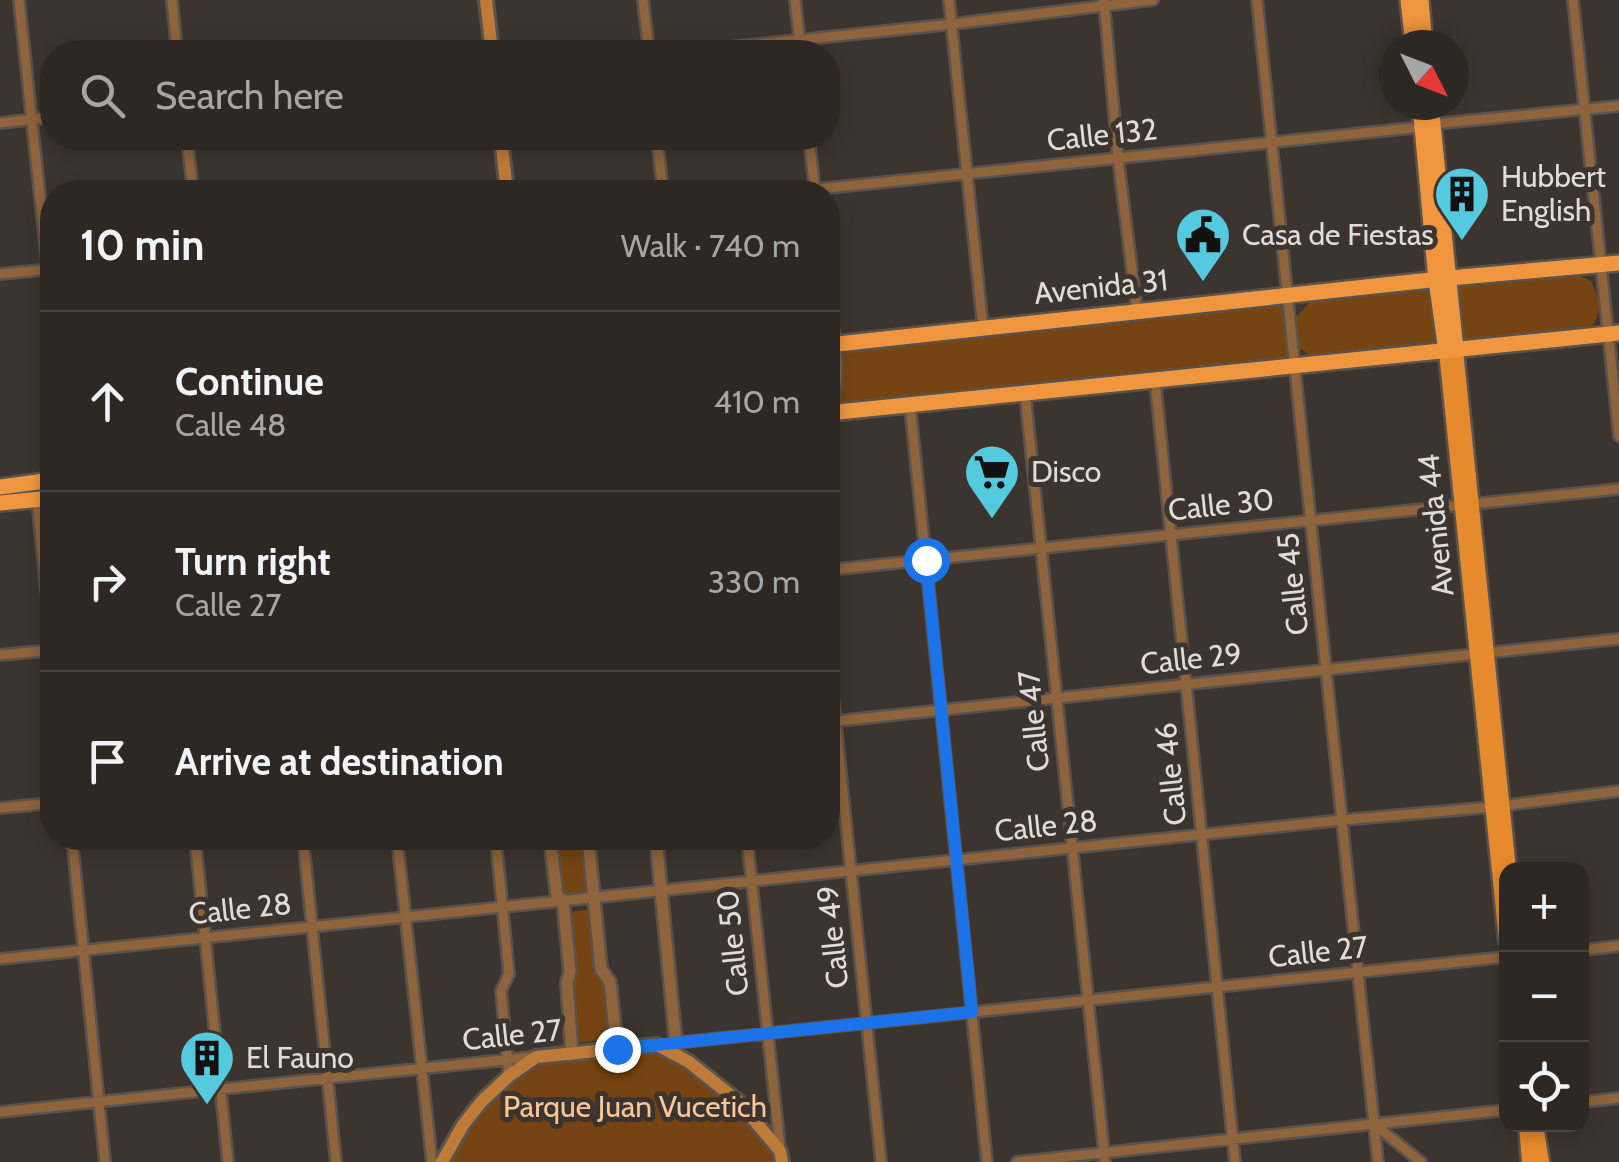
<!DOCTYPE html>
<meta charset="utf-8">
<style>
:root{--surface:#2d2823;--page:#393430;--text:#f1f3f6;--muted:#a7a6a6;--line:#484441}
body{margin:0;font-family:Cabin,sans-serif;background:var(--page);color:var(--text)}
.controls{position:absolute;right:30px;bottom:30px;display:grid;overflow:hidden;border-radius:20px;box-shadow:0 5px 15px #0003}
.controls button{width:90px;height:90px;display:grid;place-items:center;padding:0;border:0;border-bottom:2px solid var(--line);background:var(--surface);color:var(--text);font:50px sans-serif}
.compass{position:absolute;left:1379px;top:30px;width:90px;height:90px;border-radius:50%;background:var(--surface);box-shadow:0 5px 15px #0003;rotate:132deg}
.stop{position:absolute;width:30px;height:30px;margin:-22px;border:8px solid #1a73e8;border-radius:50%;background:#fff}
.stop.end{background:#1a73e8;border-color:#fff;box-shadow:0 2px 10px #0008}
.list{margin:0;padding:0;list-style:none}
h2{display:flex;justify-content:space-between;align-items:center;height:130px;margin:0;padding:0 40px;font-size:42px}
h2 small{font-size:32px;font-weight:400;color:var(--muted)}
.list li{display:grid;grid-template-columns:65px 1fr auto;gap:30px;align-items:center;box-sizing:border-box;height:180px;padding:0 40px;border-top:2px solid var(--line)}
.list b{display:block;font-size:38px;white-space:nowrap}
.list p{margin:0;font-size:32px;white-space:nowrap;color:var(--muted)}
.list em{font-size:32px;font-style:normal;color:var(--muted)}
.icon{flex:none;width:55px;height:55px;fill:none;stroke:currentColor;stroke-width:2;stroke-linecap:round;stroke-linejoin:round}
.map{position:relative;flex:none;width:1619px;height:1162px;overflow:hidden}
.search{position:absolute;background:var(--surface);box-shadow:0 5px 15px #0003;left:40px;top:40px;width:800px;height:110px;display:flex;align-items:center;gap:25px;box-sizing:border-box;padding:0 35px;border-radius:40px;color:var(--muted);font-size:38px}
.panel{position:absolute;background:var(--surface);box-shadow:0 5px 15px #0003;left:40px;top:180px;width:800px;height:670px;border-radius:40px}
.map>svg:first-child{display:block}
</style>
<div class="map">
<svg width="1619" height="1162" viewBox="0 0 1619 1162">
<rect width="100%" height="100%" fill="#3c352f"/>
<path fill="#764412" d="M1573,273L1591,281L1601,305L1595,322L1584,332L1466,344L1460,338L1455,289L1459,285Z
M1429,288L1434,292L1439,342L1435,347L1318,360L1299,348L1294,328L1296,317L1310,302Z
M1278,304L1283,308L1288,358L1284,362L834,410L842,391L840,351Z
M555,838H584L589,892L560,896Z
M590,909L597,973L605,985L610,1039L576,1043L569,987L574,977L570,912Z
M652,1050L725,1093L777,1154L778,1162H448L477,1115L537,1063Z"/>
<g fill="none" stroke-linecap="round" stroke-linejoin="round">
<g stroke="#5a534d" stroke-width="14">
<path id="minor" d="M19,0L52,309
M172,0L177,52
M643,0L649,52
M795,0L801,52
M949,0L983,328
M1257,0C1296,387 1337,775 1378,1162
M1573,0L1619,436
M1104,1L1118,158L1137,311
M682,52L952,24L1153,0
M0,123L52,117
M1433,124L1619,106
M187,138L193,192
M657,138L663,192
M809,138L815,192
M788,192L1422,127
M0,274L52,269
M828,293C831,320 847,385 828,406
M1155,380L1235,1162
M1025,393L1105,1162
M910,405L987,1162
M37,499L52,647
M828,570L1619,489
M828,648L881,1162
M0,655L52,650
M828,722L1619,639
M0,808L52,803
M72,838L105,1162
M195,838L228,1162
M303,838L336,1162
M397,838L432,1162
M493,838L496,841L509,974L501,991L509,1076
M747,838L780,1148
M1582,950L1619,946
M0,959L1342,820L1493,807L1619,791
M674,1043L1506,957
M1582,1102L1619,1098
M0,1112L533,1057
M1374,1124L1421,1162
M1017,1162L1506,1110"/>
</g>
<g stroke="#5a534d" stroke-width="16">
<path id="tertiary" d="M550,838L557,896L563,900L570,971L567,983L572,1054
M588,838L601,969L610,982L617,1049
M656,838L677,1055"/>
</g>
<g stroke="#5a534d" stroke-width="18">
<path id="secondary" d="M486,0L492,52
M501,138L507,192
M442,1162L463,1125L482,1101L509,1076L536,1057L657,1045L689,1062L739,1102L780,1151L782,1162"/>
</g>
<g stroke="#5a534d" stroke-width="19">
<path id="primary" d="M1456,350L1509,870
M1446,351L1506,940
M1526,1124L1529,1162
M1536,1124L1542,1162"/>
</g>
<g stroke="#5a534d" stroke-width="20">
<path id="trunk" d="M1408,0L1413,45
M1421,0L1425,45
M1420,105L1436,280L1446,351
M1431,105L1456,350
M828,345L1449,278L1619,263
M828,413L1619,333
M0,487L52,480
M0,503L52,498"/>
</g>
<use href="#minor" stroke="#8f633b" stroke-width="9"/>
<use href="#tertiary" stroke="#8f633b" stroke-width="11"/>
<use href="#secondary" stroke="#c07a37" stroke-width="12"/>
<use href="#primary" stroke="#e68b2d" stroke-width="14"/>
<use href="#trunk" stroke="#f0963f" stroke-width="15"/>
</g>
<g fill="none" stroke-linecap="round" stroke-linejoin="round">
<path stroke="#1a73e8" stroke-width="12" d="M617,1049L972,1012L926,560"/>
</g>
<defs>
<g id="building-pin" transform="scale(2.875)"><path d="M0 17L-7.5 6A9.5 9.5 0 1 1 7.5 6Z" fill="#55cadf" stroke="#3c352f"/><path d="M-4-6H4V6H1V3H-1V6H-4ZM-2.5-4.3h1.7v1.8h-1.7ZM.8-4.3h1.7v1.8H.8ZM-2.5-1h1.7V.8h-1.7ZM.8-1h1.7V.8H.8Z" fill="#111"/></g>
<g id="civic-pin" transform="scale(2.875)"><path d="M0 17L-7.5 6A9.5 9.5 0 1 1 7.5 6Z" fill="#55cadf" stroke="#3c352f"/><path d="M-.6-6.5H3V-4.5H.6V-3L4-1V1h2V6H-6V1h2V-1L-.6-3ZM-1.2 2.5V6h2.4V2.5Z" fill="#111"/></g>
<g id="supermarket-pin" transform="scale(2.875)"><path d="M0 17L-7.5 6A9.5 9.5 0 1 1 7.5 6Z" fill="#55cadf" stroke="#3c352f"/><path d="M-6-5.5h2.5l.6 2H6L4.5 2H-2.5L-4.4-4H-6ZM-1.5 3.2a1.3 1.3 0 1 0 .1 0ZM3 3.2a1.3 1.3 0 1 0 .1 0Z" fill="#111"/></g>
</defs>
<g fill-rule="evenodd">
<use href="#building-pin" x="1462" y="194"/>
<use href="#civic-pin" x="1203" y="235"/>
<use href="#supermarket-pin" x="992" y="472"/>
<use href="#building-pin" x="207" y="1058"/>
</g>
<g text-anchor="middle" stroke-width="10" stroke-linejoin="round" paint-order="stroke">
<g font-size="30" fill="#e0dcd8" stroke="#3c352f">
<text transform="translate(1102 135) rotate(-6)" y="10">Calle 132</text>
<text transform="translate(1101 287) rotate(-6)" y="10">Avenida 31</text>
<text transform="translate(1221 505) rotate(-6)" y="10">Calle 30</text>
<text transform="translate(1436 525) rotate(-96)" y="10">Avenida 44</text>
<text transform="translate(1293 584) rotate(-96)" y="10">Calle 45</text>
<text transform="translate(1191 659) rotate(-6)" y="10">Calle 29</text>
<text transform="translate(1034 721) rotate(-96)" y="10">Calle 47</text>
<text transform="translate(1171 774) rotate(-96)" y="10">Calle 46</text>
<text transform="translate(1046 826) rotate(-6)" y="10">Calle 28</text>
<text transform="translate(240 909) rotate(-6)" y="10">Calle 28</text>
<text transform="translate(833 937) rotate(-96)" y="10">Calle 49</text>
<text transform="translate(733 943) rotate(-96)" y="10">Calle 50</text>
<text transform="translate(1318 952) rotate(-6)" y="10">Calle 27</text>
<text transform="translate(512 1035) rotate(-6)" y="10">Calle 27</text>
</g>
<g font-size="30" fill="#e0dcd8" stroke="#3c352f" text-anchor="start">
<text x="1501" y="187">Hubbert<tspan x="1501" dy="34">English</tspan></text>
<text x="1242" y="245">Casa de Fiestas</text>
<text x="1031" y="482">Disco</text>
<text x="246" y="1068">El Fauno</text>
</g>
<g font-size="30" fill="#fdc697" stroke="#3c352f">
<text x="635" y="1117">Parque Juan Vucetich</text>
</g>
</g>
</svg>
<div class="controls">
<button>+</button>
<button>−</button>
<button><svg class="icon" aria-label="locate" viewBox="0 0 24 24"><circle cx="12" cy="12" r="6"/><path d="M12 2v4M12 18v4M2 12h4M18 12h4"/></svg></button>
</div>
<svg class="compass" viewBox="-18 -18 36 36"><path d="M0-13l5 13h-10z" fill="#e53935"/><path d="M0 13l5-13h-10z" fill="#a7a6a6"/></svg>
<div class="stop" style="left:926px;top:560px"></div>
<div class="stop end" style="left:617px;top:1049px"></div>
<div class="search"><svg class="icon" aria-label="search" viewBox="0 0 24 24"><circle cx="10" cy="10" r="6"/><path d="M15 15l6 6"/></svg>Search here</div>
<section class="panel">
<h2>10 min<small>Walk · 740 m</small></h2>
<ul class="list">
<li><svg class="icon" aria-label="ahead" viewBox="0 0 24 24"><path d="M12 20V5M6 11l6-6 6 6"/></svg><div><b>Continue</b><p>Calle 48</p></div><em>410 m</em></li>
<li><svg class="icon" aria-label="right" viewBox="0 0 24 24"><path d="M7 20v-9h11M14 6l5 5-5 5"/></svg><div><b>Turn right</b><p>Calle 27</p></div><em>330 m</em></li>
<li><svg class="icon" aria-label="arrive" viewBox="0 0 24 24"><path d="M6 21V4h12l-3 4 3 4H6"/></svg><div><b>Arrive at destination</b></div></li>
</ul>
</section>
</div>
